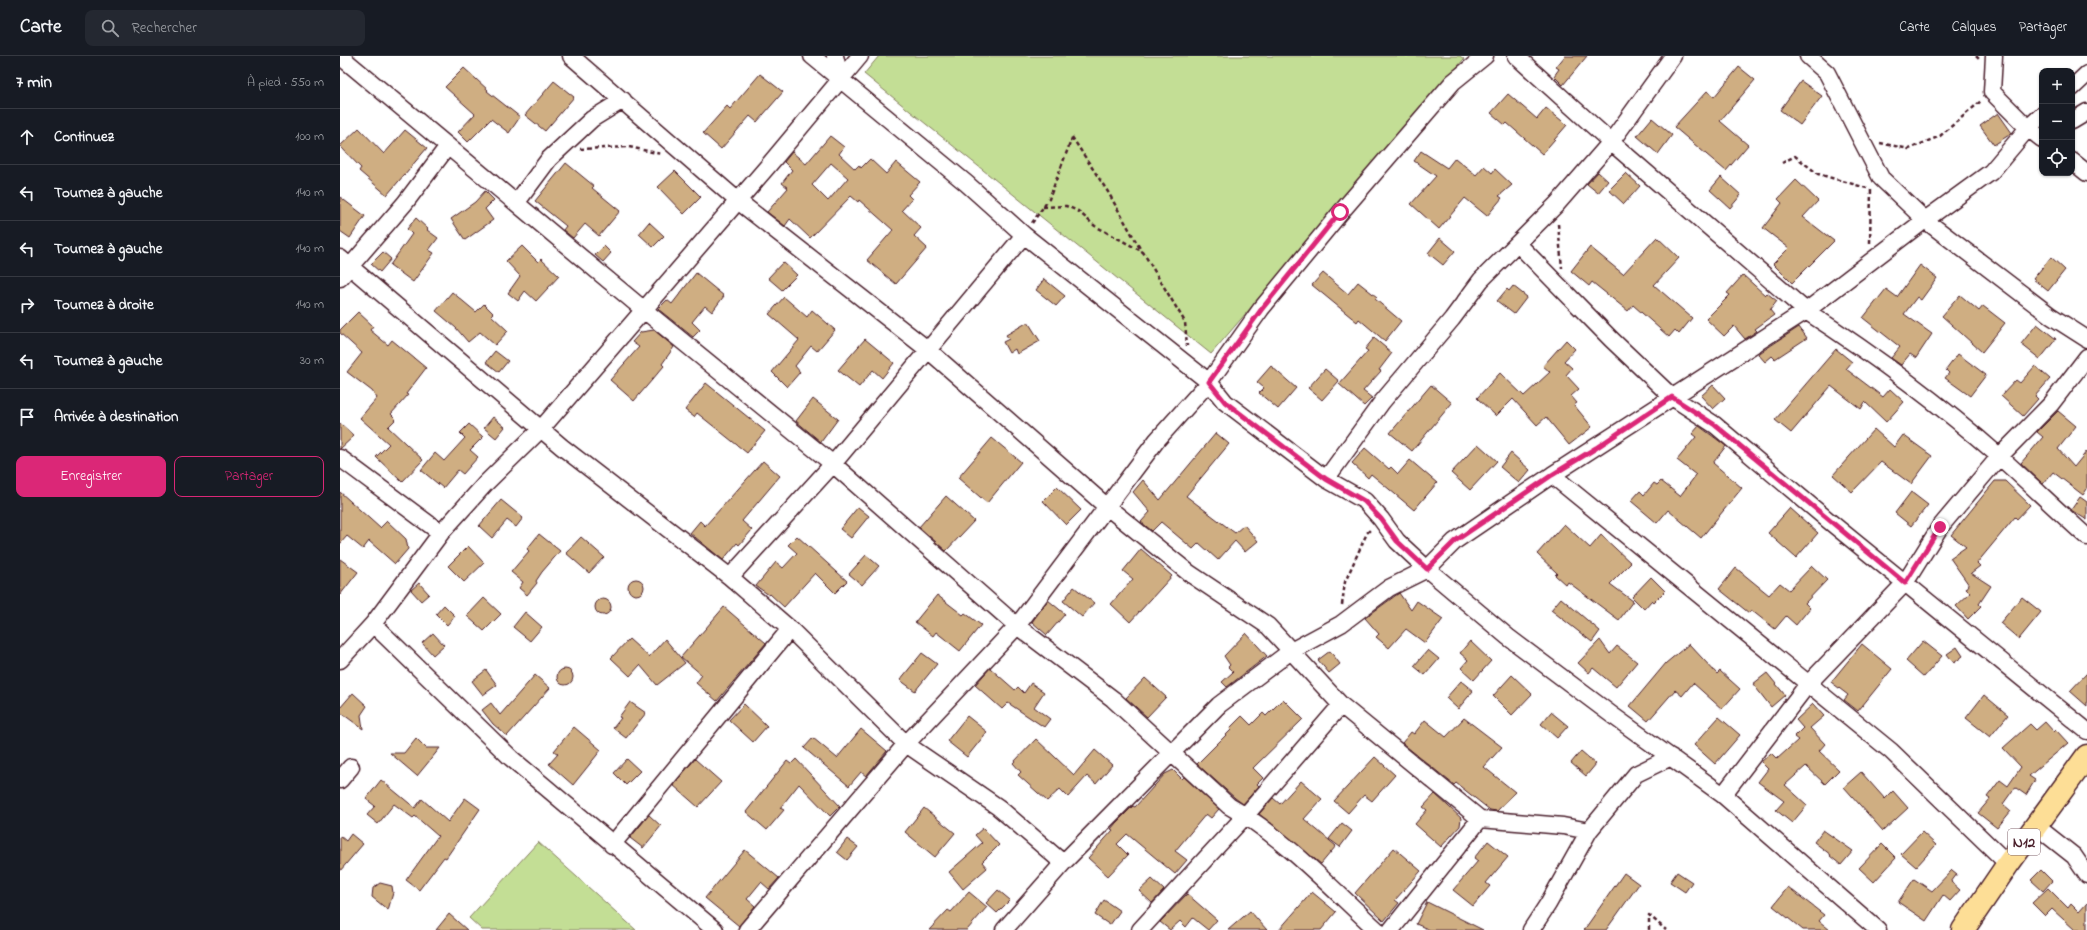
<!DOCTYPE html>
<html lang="fr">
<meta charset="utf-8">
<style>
:root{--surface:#171b24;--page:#242831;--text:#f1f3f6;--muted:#9ea1a6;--line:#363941;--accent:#db2777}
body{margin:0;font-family:"Indie Flower",sans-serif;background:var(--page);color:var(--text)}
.controls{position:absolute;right:12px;top:12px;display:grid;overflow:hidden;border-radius:8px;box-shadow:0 1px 3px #0004}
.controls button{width:36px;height:36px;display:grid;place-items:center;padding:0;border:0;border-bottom:1px solid var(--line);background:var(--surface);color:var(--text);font:20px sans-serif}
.stop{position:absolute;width:12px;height:12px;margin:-9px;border:3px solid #db2777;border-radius:50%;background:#fff}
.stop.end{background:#db2777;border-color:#fff;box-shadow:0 1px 4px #0008}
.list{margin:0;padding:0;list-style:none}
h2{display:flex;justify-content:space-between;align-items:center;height:52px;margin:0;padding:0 16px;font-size:17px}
h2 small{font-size:13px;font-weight:400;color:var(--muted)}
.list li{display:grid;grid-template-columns:26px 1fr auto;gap:12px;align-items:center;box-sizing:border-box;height:56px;padding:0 16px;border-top:1px solid var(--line)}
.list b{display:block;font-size:15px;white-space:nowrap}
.list em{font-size:13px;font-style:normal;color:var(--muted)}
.actions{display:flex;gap:8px;padding:12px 16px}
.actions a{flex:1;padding:9px 0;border:1px solid var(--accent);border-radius:8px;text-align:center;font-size:14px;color:var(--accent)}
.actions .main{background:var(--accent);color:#fff}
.icon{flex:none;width:22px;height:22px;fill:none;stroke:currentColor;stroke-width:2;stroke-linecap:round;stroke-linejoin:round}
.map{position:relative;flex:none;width:1747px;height:874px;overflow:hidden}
header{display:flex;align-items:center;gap:24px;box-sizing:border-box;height:56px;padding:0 20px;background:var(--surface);border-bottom:1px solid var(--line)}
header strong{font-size:19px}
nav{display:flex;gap:22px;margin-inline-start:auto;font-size:14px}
.search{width:280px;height:36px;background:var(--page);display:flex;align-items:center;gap:10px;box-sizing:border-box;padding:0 14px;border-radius:8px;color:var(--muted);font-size:15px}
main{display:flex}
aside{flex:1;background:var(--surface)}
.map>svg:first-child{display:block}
</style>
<header>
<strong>Carte</strong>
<div class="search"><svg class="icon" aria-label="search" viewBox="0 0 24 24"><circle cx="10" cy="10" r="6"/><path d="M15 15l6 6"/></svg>Rechercher</div>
<nav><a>Carte</a><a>Calques</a><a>Partager</a></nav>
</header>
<main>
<aside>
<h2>7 min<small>À pied · 550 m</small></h2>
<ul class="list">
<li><svg class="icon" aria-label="ahead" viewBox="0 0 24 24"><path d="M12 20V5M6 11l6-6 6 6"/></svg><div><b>Continuez</b></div><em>100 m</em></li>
<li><svg class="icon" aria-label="left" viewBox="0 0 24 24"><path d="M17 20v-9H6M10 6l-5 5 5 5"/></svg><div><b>Tournez à gauche</b></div><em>140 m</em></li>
<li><svg class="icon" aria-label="left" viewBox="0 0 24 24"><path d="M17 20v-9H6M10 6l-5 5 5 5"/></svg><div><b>Tournez à gauche</b></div><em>140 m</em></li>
<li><svg class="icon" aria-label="right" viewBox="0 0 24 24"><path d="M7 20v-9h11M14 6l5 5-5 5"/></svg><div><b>Tournez à droite</b></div><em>140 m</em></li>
<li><svg class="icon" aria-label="left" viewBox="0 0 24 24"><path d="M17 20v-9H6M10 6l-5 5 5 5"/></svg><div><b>Tournez à gauche</b></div><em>30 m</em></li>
<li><svg class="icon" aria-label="arrive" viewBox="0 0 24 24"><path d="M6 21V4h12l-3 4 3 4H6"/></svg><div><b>Arrivée à destination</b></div></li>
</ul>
<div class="actions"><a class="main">Enregistrer</a><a>Partager</a></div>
</aside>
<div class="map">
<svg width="1747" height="874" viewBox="0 0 1747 874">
<rect width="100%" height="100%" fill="#fff"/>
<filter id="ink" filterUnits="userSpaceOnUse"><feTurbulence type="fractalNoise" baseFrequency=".025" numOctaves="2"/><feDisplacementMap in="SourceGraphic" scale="8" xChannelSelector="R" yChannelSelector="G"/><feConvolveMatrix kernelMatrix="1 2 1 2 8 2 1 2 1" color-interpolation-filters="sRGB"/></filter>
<g filter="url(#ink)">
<path fill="#c3de95" stroke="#867e60" d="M539,0H1120L1124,3L871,298L524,18Z
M198,786L296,874H142L129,862Z"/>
<path fill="#cfae82" stroke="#4a1f2b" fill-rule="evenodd" d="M1225,0H1247L1223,29L1214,20L1219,13L1216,11Z
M1399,11L1415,24L1380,65L1408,89L1386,115L1334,71L1367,35L1374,41Z
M124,12L148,34L147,35L180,61L169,77L151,63L128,86L118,76L135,58L105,31Z
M420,18L443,36L417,66L410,60L381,93L363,77L387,50L390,53Z
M214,25L234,41L205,75L185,59Z
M1461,25L1482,40L1460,69L1440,54Z
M1168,38L1197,63L1206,52L1227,69L1202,98L1167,67L1165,69L1151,57Z
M1658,57L1672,77L1654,89L1640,70Z
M1312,62L1332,79L1318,98L1297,80Z
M19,72L44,98L65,74L87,92L47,139L19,115L21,112L0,90Z
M490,80L504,91L499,98L515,113L519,109L521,112L530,103L546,118L556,106L580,126L568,139L572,143L562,154L581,172L574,180L587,192L556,228L527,204L553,174L519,144L518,146L511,140L470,182L450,163L445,170L427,156L448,132L442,127L452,114L444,106L452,96L466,108ZM491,107L508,122L488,145L472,129Z
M1081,95L1107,112L1115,102L1136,119L1144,110L1152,117L1155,113L1172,129L1159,140L1162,142L1147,160L1125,142L1099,173L1071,148L1096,120L1074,105Z
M226,107L254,130L252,132L280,155L259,180L245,168L233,182L223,174L226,170L195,145Z
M335,115L361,141L344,158L318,131Z
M1258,116L1268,125L1258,137L1247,128Z
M1286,117L1300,130L1284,148L1269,134Z
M1381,121L1401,139L1390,152L1370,134Z
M1456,124L1478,145L1463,161L1494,185L1452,227L1433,208L1449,192L1423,172L1442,147L1438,143Z
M145,135L154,144L145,153L153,164L125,184L111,163L135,146Z
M0,141L25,160L10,182L0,175Z
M76,162L88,173L87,174L98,182L89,194L94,197L73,226L50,209L72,178L67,173Z
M309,166L324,180L313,191L299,178Z
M1317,181L1339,202L1314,229L1352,262L1339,278L1335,274L1329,281L1293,249L1288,255L1252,226L1249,230L1231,215L1250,191L1283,218Z
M1100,182L1115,195L1103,209L1088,197Z
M182,190L198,206L201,203L219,220L196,245L185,235L178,245L168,237L180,220L166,205Z
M264,190L271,197L263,206L255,199Z
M43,196L51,203L40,216L31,208Z
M1711,201L1725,214L1708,235L1693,223Z
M443,206L457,219L442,234L428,222Z
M1580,209L1597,222L1581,244L1577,241L1564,258L1592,278L1576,302L1570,298L1561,309L1551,302L1560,291L1523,262L1546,233L1557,241Z
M356,217L384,240L372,256L365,250L352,266L360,274L353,281L318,253L327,244L332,248Z
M983,217L1008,238L1018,226L1037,241L1035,243L1061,265L1045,285L1019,263L1017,266L972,229Z
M1403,219L1425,239L1427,237L1437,245L1430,254L1434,259L1415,273L1417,275L1405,283L1394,270L1384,280L1366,263L1390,239L1387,237Z
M704,223L725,240L716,250L696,234Z
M1173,230L1187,241L1174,258L1157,245L1167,233L1169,235Z
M112,236L136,256L144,248L153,257L151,259L168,275L155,289L140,276L128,286L116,272L96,255Z
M1620,239L1639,255L1643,250L1665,267L1642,296L1602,260Z
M444,241L467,261L472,254L495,274L477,295L471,290L455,310L460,316L447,331L432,316L459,284L429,258Z
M18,256L33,270L30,274L48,289L52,284L86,312L66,338L68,339L51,358L56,363L48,371L83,404L62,426L36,401L49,388L20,362L37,342L32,335L7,316L22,297L0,277V274Z
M688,266L700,285L677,298L675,293L669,297L663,286L669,283L666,279Z
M1697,268L1716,283L1700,303L1681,288Z
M1459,271L1467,282L1435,303L1432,300L1425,306L1418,298Z
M314,274L334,291L322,308L324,310L294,345L270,324L299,291L292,286L301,276Z
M1034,282L1052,297L1039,314L1041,315L1023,335L1032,342L1024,350L999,328L1028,295L1025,293Z
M525,283L554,307L542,322L533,314L519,331L498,314Z
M1226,284L1235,293L1224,305L1232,312L1226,319L1239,333L1231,340L1237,347L1234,349L1252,371L1229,389L1206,361L1197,369L1173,343L1156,360L1137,342L1160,317L1184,340L1210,316L1203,310Z
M1496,293L1512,306L1506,313L1543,341L1550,333L1564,346L1546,366L1525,346L1521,353L1491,330L1451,377L1435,364Z
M155,295L168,305L159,316L146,306Z
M1618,298L1646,319L1630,340L1605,322L1609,317L1606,314Z
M931,310L956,332L938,353L919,337L924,332L917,326Z
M1695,310L1710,323L1695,340L1698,343L1683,360L1661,340L1676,324L1680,327Z
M985,313L999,325L982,344L968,332Z
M366,327L425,375L407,397L357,357L354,361L345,354Z
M1091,329L1112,347L1072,395L1050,377Z
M1373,329L1385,342L1373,353L1361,340Z
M473,343L498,363L481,386L456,365Z
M1718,355L1736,370L1718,393L1734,411L1747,395V433L1743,439L1713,416L1703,428L1681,407L1703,381L1697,376Z
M153,361L165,371L156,382L144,372Z
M0,367L14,380L0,393Z
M129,368L143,381L130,394L138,401L123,418L118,414L103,432L81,414L95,397L104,405L125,382L120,377Z
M1359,370L1386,390L1373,407L1402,432L1361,482L1328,454L1317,467L1291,445L1300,435L1304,439L1314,427L1317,429L1321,425L1340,440L1356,419L1337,404L1356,381L1352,378Z
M1534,373L1554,391L1563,379L1592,400L1571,428L1541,406L1512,436L1493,419Z
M876,377L889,388L846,440L895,477L904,469L918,485L905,496L895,485L878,504L859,487L853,493L821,466L812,475L801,466L810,456L793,436L803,424L820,444Z
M652,382L681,406L647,447L618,422Z
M1138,388L1157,405L1130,434L1111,417Z
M1025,392L1049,413L1051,411L1058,418L1070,404L1097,427L1074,454L1031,418L1028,422L1012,407Z
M1171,397L1190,414L1179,427L1160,411Z
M423,405L440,420L402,465L412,474L399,489L397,487L383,504L350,477L360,465L365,470Z
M1655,425H1665L1690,449L1677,463L1675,461L1637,507L1640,510L1631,517L1651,530L1639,548L1641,550L1628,563L1616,550L1630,537L1626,533L1629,529L1610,502L1626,491L1611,479Z
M717,431L741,454L726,469L703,445Z
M0,436L40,472L47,465L66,483L68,493L55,508L29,485L23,493L7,480L0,488Z
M1571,436L1588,449L1571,470L1555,457Z
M606,440L634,465L606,495L579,471Z
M1740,441L1747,446V464L1731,454Z
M161,444L183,462L176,471L167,464L152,482L139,470Z
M518,451L529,460L511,482L500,473Z
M1450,452L1478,477L1456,502L1428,477Z
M1224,468L1250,492L1261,479L1291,507L1270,528L1293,545L1279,564L1228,526L1226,529L1215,519L1217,517L1197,498Z
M199,478L220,495L202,516L196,525L197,527L187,539L179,532L183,526L171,516L189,495L187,493Z
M457,480L507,525L495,537L475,517L444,551L430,538L429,539L416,530L436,506L443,512L457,497L448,489Z
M241,481L264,501L249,517L226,497Z
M128,490L144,507L124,526L108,510Z
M801,493L832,520L790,566L771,548L793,523L783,515Z
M526,499L539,510L522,529L509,518Z
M0,503L18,516L0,539Z
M1472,510L1487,524L1465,547L1470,552L1456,569L1446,560L1435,573L1411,554L1409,557L1379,533L1396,512L1429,539L1440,527L1449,534Z
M1311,521L1325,535L1314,546L1312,544L1304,553L1292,541Z
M288 531a8 8 0 1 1 16 0a8 8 0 1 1-16 0Z
M79,527L89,538L81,545L71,534Z
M734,531L754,547L742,561L723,545Z
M1059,537L1071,554L1077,545L1103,563L1085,587L1066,573L1049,592L1036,581L1039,578L1025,562Z
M597,539L623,559L625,557L641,569L620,595L596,576L593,580L575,566Z
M1682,541L1701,556L1679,583L1660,567Z
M144,542L161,558L144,575L127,560Z
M1221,542L1260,575L1252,586L1211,554Z
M255 551a8 8 0 1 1 16 0a8 8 0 1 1-16 0Z
M708,544L725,558L707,579L692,566Z
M104,549L115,560L107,569L96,558Z
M384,551L426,587L377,645L356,627L362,619L341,601Z
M185,556L202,571L190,585L173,571Z
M93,577L104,589L93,599L82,587Z
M906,577L927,600L887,631L882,626L893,616L888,611L890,609L884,600Z
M289,583L309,601L325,583L345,607L317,629L300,609L290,620L271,602Z
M1260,584L1270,598L1277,590L1297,606L1276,631L1253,612L1249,617L1238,607Z
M1130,585L1151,605L1134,624L1121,612L1128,604L1120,597Z
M1583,585L1602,600L1584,621L1566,605Z
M1349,588L1377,618L1380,615L1400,633L1382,653L1353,627L1342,640L1335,634L1308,665L1290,650L1326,607Z
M1522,588L1552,613L1518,655L1504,644L1508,639L1491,626Z
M1617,591L1623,600L1614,607L1607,598Z
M1088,594L1099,603L1085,619L1074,610Z
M990,595L1000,608L989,617L978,604Z
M582,597L597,608L575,635L560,624Z
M650,612L675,634L678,631L684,637L691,627L704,636L694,651L710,663L704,671L668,647L662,653L635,629Z
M217 621a8 8 0 1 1 16 0a8 8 0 1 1-16 0Z
M146,614L157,629L143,639L132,625Z
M1427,617L1445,639L1431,651L1413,628Z
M1747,617V650L1730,635Z
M195,619L210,632L167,680L153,668L142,654L151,647L160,659Z
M1172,619L1192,638L1172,659L1153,640Z
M805,622L826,641L807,661L786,642Z
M1121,625L1133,635L1118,653L1106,642Z
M13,637L27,650L21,659L23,673L0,656V652Z
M1644,639L1668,659L1650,681L1626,662Z
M943,643L963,663L913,712L923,722L917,728L919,730L903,748L895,742L857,708L891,674L890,672L902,660L911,669L923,657L926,660Z
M290,646L306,657L286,682L273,672L281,662L279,661Z
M404,648L427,670L413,686L389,664Z
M1473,648L1484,660L1470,672L1485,688L1479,695L1499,714L1485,728L1466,710L1445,729L1467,749L1452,767L1436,754L1444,745L1418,726L1428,713L1421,706L1431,697L1437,703L1458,684L1454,681L1463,672L1456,664Z
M1211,656L1228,670L1217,682L1201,668Z
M627,660L647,676L627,701L607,685Z
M1379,661L1400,679L1375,708L1354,689Z
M1124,662L1162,691L1144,711L1175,736L1157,755L1150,754L1116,727L1114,729L1062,687L1071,676L1074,678L1085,664L1106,681Z
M1705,666L1714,676L1716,674L1728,687L1689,720L1695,724L1686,739L1676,732L1673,734L1663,748L1671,755L1657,772L1638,757L1650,743L1647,741L1660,724L1668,730L1681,711L1663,692L1690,668L1696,674Z
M234,671L261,694L233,729L209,708L218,698L214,695Z
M521,673L547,695L526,720L521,716L509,730L464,692L473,682L497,702Z
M76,682L86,692H100L77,720L50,697H64Z
M696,683L734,719L755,694L772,709L756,728L747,720L728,741L720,733L707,745L678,719L681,716L673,707Z
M1241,695L1256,708L1246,720L1231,707Z
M1035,701L1055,719L1032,745L1024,739L1008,757L994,745Z
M287,703L300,715L286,729L274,717Z
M355,703L381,726L358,751L333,729Z
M456,703L500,750L490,760L459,728L440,752L444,754L427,774L406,756L447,705L451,708Z
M833,714L842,723L844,721L879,753L871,762L866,758L835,795L847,804L835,818L787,778L777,788L788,799L768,820L748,802L773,774L771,773L776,767L793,750L795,751L825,718Z
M1521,716L1545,743L1553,735L1568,752L1543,775L1504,731Z
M41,724L75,752L82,743L108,766L125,742L140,753L106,802L104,801L79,834L66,824L98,780L75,760L73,762L54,748L38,768L27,759L35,750L26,743Z
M961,725L982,743L964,763L996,790L981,808L919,758L933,742L940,748Z
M1095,738L1121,762L1120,770L1101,791L1075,768L1087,754L1083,751Z
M584,752L615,777L595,801L565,776Z
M309,759L321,770L303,792L290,782Z
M1002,767L1012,775L1000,791L989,783Z
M643,772L659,789L642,806L647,812L623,833L609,816L642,787L635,779Z
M1483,774L1513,795L1501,809L1490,800L1491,799L1474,786Z
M1582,776L1596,789L1576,811L1561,798Z
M11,778L23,788L0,815V780L6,785Z
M507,783L518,791L507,804L497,796Z
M1148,785L1168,801L1146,827L1150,830L1133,850L1113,834L1138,805L1134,802Z
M1542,788L1556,802L1534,826L1519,812Z
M1054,792L1081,815L1055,844L1059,847L1044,865L1015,837Z
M405,794L439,822L429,833L421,826L407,843L415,850L399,870L365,842Z
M1612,814L1617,818L1611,826L1620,834L1610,845L1603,839L1586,865L1558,846L1574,823L1592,835Z
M1701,814L1712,825L1703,835L1691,824Z
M1337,816L1352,826L1345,836L1330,826Z
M1284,817L1299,828L1266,874H1244Z
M812,823L824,834L812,847L799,835Z
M40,827L52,830L53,837L48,854L32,841L33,832Z
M1448,831L1484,859L1479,865L1490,874H1463L1433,850Z
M1708,832L1728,852L1731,848L1739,856L1747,847V874H1735L1712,853L1705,860L1692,847Z
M658,834L670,844L657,857L646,847Z
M629,836L647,851L627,874H589L608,854L611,856Z
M972,836L996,856L981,874H939Z
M847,838L877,864L868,874L853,862L846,871L840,865L830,874L820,866Z
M764,844L780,855L770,869L755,859Z
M1087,846L1143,874H1090L1076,868Z
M910,855L927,874H888Z
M109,858L127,874H96Z"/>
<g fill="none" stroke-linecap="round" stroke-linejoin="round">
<g stroke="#4a1f2b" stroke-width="19">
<path id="minor" d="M0,0L304,254L493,408L677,570L773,643L889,750C944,781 990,831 1037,874
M231,0L398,145L587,293L766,450L849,517L928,570L1001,649L1140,763L1223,770L1249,775
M472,0L626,127L684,179L869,326L885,346L986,423L1025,445L1041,463L1057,485L1087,513L1168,581L1272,659L1383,739L1538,874
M495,0L501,25
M1333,0L1271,86L1466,255C1534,299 1600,348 1660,401C1689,427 1718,455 1747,481
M1468,0L1487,17L1541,122L1585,164L1711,260L1747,283
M1654,0L1652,36L1688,72L1702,83
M1732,32L1747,18
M1732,65L1747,56
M1732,105L1747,117
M177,146L209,103L252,63L283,44
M684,179L493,408L390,521L450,573L566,688L658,751L723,807
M1178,188L1271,283L1332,341L1375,369L1489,465L1747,675
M0,202L222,391L390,521
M0,222L65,147L108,90
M0,402L101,477
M1212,419L1551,695L1668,808
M986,423L1042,346L1112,263L1141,224L1217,148L1271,86L1176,0
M33,568L171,702L375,874
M0,604L33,568L101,477L146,427L201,373L428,110L520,0
M0,724L11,711
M1383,739L1468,628L1565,527L1600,471L1659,401L1711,348L1747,301
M1696,770L1734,800L1747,819
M272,789L450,573
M407,874L566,688L677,570L817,384L869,326L921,253L1001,156L1113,26L1145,0
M664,874L723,807L879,649L951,595L1001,568L1049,532L1087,513L1115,485L1212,419L1466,255L1585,164L1651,116L1688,72L1702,59
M800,874L906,759L1001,649
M1051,874L1140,763
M1191,874L1208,848L1249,775L1296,718L1331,701"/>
</g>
<g stroke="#4a1f2b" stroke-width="25">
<path id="primary" d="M1623,874L1668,808L1747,700"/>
</g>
<path stroke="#4a1f2b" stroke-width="2.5" stroke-dasharray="4 3" stroke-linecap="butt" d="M1636,0L1640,4
M732,81L768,136L802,196
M1540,87L1569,93L1600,80L1641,45
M240,93L289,91L321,98
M1442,107L1455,100L1478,118L1530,133
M703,151L726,150L738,155L755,170L803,196L845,266L847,290
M692,167L709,143L732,82
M1218,168L1222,212
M1530,187L1531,132
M1002,549L1005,526L1027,477L1031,473
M1309,874V859L1326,874"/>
<use href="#minor" stroke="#fff" stroke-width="16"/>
<use href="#primary" stroke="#fdde96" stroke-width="22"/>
</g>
</g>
<g fill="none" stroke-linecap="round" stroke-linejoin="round" filter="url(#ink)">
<path stroke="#db2777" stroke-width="5" d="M1000,156L921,254L869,326L885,346L986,423L1024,445L1041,463L1057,485L1087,513L1115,485L1212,419L1256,392L1332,341L1375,369L1565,527L1600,471"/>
</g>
<g text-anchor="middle" stroke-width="3" stroke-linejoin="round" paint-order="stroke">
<rect fill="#fff" stroke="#80626b" stroke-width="1" x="1668" y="773" width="32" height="26" rx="3"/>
<g font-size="15" font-weight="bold" fill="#4a1f2b">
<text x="1684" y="791">N12</text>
</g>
</g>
</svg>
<div class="controls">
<button>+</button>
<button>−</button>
<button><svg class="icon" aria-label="locate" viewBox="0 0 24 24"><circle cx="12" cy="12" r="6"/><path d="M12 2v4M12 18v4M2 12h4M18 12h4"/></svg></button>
</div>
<div class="stop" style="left:1000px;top:156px"></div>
<div class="stop end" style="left:1600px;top:471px"></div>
</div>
</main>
